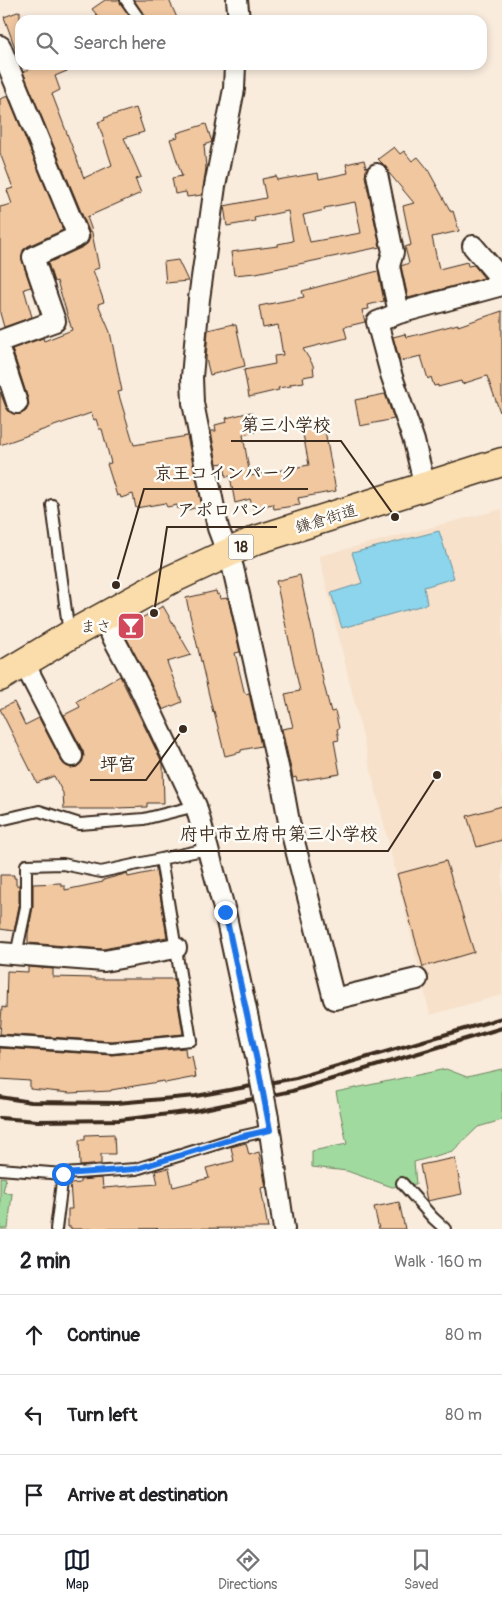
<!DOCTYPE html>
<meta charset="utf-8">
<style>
:root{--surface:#fff;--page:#f6f6f6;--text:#202124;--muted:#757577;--line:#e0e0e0;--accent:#111827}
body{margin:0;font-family:Pangolin,"Klee One",sans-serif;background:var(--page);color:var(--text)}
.stop{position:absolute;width:15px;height:15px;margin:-11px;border:4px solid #1a73e8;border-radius:50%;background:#fff}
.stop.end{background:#1a73e8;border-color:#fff;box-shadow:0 1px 5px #0008}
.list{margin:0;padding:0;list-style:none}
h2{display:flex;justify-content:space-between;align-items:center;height:65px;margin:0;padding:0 20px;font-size:21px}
h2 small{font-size:16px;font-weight:400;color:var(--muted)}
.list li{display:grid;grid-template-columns:32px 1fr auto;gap:15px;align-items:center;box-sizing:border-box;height:80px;padding:0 20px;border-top:1px solid var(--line)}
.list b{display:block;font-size:19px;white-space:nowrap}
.list em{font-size:16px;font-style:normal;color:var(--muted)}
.icon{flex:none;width:28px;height:28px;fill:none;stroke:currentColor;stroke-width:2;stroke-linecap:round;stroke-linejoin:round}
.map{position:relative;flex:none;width:502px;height:1229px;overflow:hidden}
.search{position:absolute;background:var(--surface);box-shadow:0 2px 8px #0003;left:15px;right:15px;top:15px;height:55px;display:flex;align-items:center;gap:12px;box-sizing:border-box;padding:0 18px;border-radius:15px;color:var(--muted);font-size:19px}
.sheet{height:305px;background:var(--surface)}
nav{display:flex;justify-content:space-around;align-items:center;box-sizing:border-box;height:70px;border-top:1px solid var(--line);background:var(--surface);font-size:14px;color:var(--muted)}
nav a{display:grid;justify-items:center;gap:2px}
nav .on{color:var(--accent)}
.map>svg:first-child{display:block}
</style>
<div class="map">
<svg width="502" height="1229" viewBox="0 0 502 1229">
<rect width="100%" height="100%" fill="#f9ecdd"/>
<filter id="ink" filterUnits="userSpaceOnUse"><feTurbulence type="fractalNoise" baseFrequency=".02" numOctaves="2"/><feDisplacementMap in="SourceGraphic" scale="10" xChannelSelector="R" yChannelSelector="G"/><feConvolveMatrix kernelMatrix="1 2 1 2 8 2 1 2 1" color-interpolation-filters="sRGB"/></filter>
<g filter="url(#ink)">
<path fill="#f7e1cb" d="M502,509V995L430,1015L319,556Z"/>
<path fill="#a1da9f" stroke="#6e825e" d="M446,1069L467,1077L502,1069V1120L478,1127L453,1151L414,1162L416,1184L392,1187L347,1171L312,1167V1151L347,1144L336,1092Z
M0,1177L6,1178L3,1192L12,1194L8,1229H0Z"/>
<path fill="#8cd5ed" stroke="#6c919a" d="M439,531L454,578L424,587L427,604L342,628L331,593L362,583L352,553Z"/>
<path fill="#f1c7a0" stroke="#3b2a1e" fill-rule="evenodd" d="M105,0H119L132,20H101L92,9Z
M134,0H169L178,20H147Z
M20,11V56H18L4,17Z
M40,65H81L55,76L60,90L52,94L84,178L112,165L98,122L105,120L104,118L136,108L144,132L124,138L141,177L135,179L141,193L87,217L91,228L99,268L93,270L104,302L98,304L110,332L122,391L118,392L134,445L187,436L202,506L187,510L186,507L178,509L177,505L167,507L165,503L136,508L133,494L121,498L120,495L117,496L107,464L111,463L102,429H99L96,419L94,420L91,413L0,445V392L6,407L9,411L14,414H21L26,411L29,405L28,399L12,349L43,338L44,341L72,330L57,281L54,282L48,263L83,247L88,243L90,237L89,231L23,72Z
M8,96L63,230L28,246L23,250L22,260L31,287L24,289L32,317L4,327L0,313V207L12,204L7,190L13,188L0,153V99Z
M206,124L212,142L204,145L206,168L202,195L187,197L186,192L175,194L172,178L182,176L170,139L178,137L177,133Z
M394,147L400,154L404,151L412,161L418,157L427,168L451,212L453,211L459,231L432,237L439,269L467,262L468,266L474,265L484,278L408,298L401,266L409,263L405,247L411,245L403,206L414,203L389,173L386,167L378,159Z
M364,160L366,168L368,167L365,176L380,247L256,273L234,275L231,252L278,246V244L293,241L288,211L254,218L255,221L227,226L224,206L266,198L262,179L276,176L277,180L318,173L319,179L348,173L346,164ZM355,202L361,233L310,242L303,215L325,210L324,208Z
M178,260L188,281L166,283L164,262Z
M378,271L384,301L368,305L369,309L362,310L365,322L344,327L347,338L303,349L313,365L314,375L303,377L304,382L290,384L291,386L278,388L279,390L249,397L244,370L275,364L274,356L283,355L278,325L263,328L259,306L304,297L302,291Z
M502,311V412H500L487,376L462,384L461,381L438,387V385L434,386L431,377L428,379L421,356L400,361L393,337L405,334L406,337L416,335L458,324V326Z
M233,324V325H236L245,366L210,375L206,359L208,330Z
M385,394L394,419L360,426L355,400Z
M251,412L256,432L243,435L250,476L309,465L302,429L324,425L336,491L298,498L300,505L274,509L273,504L253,508L250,499L235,503L230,476L226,477L224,463L217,464L211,431H216L215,425L227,422L226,418Z
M300,575L324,685L331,712L335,711L339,728L337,729L339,740L334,741L340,774L297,781L296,777L293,778L282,729L293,727L285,694L300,691L276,581Z
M216,591L217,595L219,594L220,599L228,598L240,652L235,653L244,691L246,694L249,693L261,746L241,750V752L225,756L214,711L213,712L186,598Z
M163,606L191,655L167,662L182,702L163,710L122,629Z
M120,676L163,764L164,803H147V807L116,808V809H64L63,793L54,776L37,783L0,709L14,702L25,725L39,718L62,762L66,766L71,768L77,767L82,762L84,756L83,751L64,715L80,707L77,701Z
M502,806V840L477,847L467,816Z
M446,861L474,952L423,967L397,874Z
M156,871L167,937L103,949L28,943V933L33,907V884L61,883V886H65V890L103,882V880L125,874L127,873L128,877Z
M0,875H14V878H16V885H19V906L14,931L0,929Z
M28,967L53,969V977L95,978V979H174L183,1034L112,1041L0,1034L2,1007L6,1008L7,971L28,972Z
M0,1048L112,1055L185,1048L186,1057L192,1056L196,1077L165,1083L164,1081L111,1090V1091L70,1093L30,1089V1081L0,1079Z
M114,1134L115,1154H101V1164L80,1166L79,1140H85V1135Z
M246,1143L249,1155L259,1152L266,1187L261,1188L268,1228L71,1229V1227H68V1209H72L70,1184L80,1183V1180L102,1178L103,1188L158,1184L155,1171L169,1168L173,1187L209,1178L206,1168L234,1161L231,1147Z
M455,1158L462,1194L427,1201L420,1165Z
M399,1202L405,1229H379L374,1207Z"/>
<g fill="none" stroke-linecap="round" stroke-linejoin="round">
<g stroke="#3b2a1e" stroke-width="14">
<path id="service" d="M126,0L140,20
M52,505L69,634
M0,820L39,811L80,824L144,819L196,806
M16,955L26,907V865L63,864L101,872L161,859
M0,1041L112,1048L191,1040L161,859L207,849
M0,1169L63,1174L136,1169L239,1137L270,1130
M402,1183L433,1218L445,1229
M56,1229L63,1174"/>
</g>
<g stroke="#3b2a1e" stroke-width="24">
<path id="minor" d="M237,0L239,20
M0,46L78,236L33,257L55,321L0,341
M235,65L234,89L215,186L199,299L192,377L193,403L218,528L233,568L283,789L289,822L334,999L417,979
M377,174L393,252L389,266L399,313
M473,246L502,280
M0,351L17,403
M425,487L414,441L391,374L377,322L399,313L502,285
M102,617L139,686L196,806L225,912L257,1061
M24,663L72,756
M0,953L104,961L176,948
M268,1118L284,1229"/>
</g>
<g stroke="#3b2a1e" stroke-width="31">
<path id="primary" d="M0,677L70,635L170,580L256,540L502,462"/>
</g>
<use href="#service" stroke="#fdfcf7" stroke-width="10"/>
<use href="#minor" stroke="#fdfcf7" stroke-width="20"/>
<use href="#primary" stroke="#faddab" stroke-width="28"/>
<path stroke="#3b2a1e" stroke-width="4" d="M0,1097L31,1102L117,1103L196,1096L296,1078L502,1018
M0,1118L38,1121L119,1120L194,1111L292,1091L502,1028"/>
<g stroke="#3b2a1e" stroke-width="24" stroke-linecap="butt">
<path id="minor-bridge" d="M257,1061L268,1118"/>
</g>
<use href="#minor-bridge" stroke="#fdfcf7" stroke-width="20"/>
</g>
</g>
<g fill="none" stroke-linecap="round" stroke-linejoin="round" filter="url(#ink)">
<path stroke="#1a73e8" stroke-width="6" d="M63,1174L136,1169L239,1137L270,1130L257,1061L225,912"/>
</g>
<defs>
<g id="bar-square" transform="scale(1.4375)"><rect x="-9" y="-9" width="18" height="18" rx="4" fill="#d1495b" stroke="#fdfcf7"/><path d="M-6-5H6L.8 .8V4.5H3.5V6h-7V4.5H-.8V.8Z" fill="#fff"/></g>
</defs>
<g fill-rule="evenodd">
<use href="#bar-square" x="131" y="626"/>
</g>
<g text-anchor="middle" stroke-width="5" stroke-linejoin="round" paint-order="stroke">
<rect fill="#fdfcf7" stroke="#75695f" stroke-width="1" x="228.5" y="534.5" width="25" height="25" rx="4"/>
<g font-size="15" font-weight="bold" fill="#3b2a1e">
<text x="241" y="552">18</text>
</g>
<g font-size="16" fill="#3b2a1e" stroke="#fdfcf7">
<text transform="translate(326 518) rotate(-17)" y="6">鎌倉街道</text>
</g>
<g font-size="16" fill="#3b2a1e" stroke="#fdfcf7" text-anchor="end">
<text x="112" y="632">まさ</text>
</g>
</g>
<path fill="none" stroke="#3b2a1e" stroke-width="2" d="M395 517L341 441H231M116 585L144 489H308M154 613L167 527H277M183 729L146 780H90M437 775L388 851H170"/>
<g fill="#3b2a1e" stroke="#fdfcf7" stroke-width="2">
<circle cx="395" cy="517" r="5"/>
<circle cx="116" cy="585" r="5"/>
<circle cx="154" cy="613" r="5"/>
<circle cx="183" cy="729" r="5"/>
<circle cx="437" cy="775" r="5"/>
</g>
<g font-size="18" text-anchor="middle" font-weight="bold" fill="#3b2a1e" stroke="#fdfcf7" stroke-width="5" stroke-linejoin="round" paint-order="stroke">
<text x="286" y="431">第三小学校</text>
<text x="226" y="479">京王コインパーク</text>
<text x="222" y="516">アポロパン</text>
<text x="118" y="770">坪宮</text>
<text x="279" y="840">府中市立府中第三小学校</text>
</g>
</svg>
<div class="stop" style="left:63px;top:1174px"></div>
<div class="stop end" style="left:225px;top:912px"></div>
<div class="search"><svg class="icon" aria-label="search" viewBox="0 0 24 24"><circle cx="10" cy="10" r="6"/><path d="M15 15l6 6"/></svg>Search here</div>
</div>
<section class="sheet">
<h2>2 min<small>Walk · 160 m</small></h2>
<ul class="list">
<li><svg class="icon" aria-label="ahead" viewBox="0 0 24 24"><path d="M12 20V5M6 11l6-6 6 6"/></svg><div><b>Continue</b></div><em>80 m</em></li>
<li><svg class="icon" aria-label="left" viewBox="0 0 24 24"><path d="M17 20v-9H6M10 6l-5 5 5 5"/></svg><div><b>Turn left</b></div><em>80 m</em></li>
<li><svg class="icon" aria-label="arrive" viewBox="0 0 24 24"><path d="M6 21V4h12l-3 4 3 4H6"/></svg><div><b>Arrive at destination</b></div></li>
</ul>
</section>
<nav>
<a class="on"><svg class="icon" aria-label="map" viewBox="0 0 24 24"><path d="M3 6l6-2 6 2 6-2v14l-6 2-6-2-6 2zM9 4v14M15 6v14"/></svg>Map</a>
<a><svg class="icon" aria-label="directions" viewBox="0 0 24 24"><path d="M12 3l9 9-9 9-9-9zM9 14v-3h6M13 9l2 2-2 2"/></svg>Directions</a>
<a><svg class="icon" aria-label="saved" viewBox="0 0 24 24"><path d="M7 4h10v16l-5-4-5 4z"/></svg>Saved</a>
</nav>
